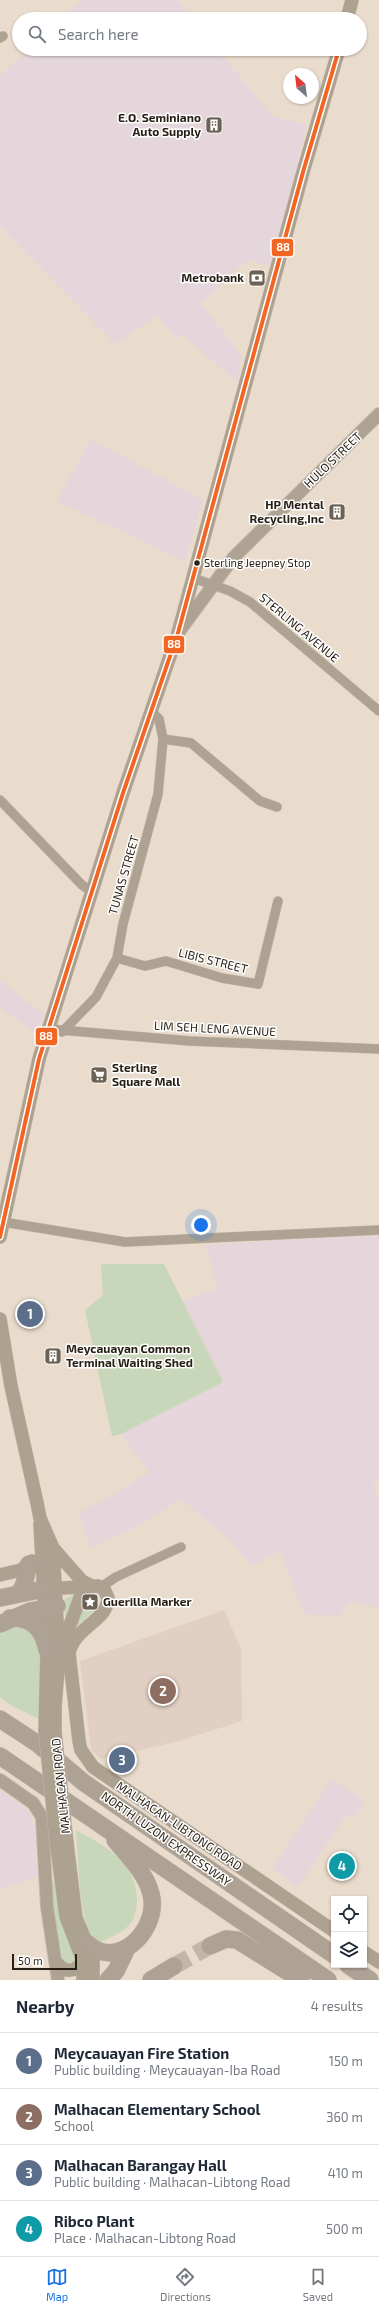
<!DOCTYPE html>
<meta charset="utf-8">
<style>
:root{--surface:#fff;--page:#f2f2f3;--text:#1f2937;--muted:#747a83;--line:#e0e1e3;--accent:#1a73e8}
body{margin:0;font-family:"Exo 2",sans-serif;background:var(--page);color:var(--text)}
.controls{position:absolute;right:12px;bottom:12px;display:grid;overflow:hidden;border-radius:0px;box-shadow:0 1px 3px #0004}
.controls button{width:36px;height:36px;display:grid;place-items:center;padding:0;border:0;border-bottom:1px solid var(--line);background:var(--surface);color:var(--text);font:20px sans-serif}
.compass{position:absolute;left:283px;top:68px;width:36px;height:36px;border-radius:50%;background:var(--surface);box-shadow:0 1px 3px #0004;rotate:332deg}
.scale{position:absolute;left:12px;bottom:10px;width:65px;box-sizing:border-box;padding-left:4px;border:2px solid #271f14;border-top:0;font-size:11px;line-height:14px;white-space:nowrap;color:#271f14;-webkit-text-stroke:3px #fff;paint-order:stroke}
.you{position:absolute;left:201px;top:1225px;width:14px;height:14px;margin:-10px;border:3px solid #fff;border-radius:50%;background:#1a73e8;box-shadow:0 0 0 6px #1a73e833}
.badge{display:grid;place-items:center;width:26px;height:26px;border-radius:50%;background:var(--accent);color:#fff;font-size:13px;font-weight:700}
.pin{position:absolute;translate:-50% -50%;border:2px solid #fff;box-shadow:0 1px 4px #0006}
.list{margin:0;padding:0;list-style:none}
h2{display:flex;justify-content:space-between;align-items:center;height:52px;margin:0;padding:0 16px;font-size:17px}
h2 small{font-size:13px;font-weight:400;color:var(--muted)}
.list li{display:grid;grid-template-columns:26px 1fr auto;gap:12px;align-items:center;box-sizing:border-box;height:56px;padding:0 16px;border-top:1px solid var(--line)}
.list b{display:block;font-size:15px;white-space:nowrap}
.list p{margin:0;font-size:13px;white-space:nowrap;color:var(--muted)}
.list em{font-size:13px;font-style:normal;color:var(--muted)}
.icon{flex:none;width:22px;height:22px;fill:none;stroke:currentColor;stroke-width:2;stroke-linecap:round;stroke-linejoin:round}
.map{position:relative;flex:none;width:379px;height:1980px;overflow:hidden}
.search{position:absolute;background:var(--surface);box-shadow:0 1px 3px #0004;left:12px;right:12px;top:12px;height:44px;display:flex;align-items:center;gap:10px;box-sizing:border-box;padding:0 14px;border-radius:22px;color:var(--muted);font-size:15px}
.sheet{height:276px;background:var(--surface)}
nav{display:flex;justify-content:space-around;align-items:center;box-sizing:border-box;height:56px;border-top:1px solid var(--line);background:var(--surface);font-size:11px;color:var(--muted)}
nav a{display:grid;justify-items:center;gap:2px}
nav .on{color:var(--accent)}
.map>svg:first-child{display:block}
</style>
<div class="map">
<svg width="379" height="1980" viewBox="0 0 379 1980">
<rect width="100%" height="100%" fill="#e9dccc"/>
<path fill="#e4d6da" d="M82,0H178L193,19H61Z
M29,49H217L272,116L307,125L272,266L247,260L201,304L242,356L237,382L182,334L176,339L157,316L115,344L0,226V76Z
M91,439L203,500L185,561L56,501Z
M0,980L44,1014L37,1035L0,1007Z
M379,1234V1479L373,1486L379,1501V1609L358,1602L350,1603L339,1616L304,1614L280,1551L251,1567L233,1543L181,1499L139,1526L91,1547L78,1513L119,1492L149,1472L121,1434L222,1382L182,1301L218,1288L205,1245Z
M332,1779L365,1801L353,1819L346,1815L298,1887L272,1869Z
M0,1790L22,1805L29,1813L35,1828L37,1877L0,1889Z"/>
<path fill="#e2cfc3" d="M224,1610L241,1649L242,1721L176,1742L101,1759L91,1750L80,1661Z"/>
<path fill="#c8d6b9" d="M101,1264H164L223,1382L121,1434L112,1436L85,1310L103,1295Z
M77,1593L66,1622L63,1603L66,1598Z
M91,1593L98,1597V1607L68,1635L83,1597Z
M12,1623L33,1631L41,1648L39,1719L12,1706L0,1697V1630Z
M76,1830C105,1846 135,1861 137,1898C137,1909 135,1921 126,1928C120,1934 109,1937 101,1942L91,1939C78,1905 79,1866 76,1830Z
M52,1881L56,1886L76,1958L75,1963L70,1966L60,1960L53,1915Z"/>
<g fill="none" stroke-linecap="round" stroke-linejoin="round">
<path stroke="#c2b6a7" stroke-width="17" stroke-dasharray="17 8" stroke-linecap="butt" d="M174,1966L210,1946"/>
<g stroke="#c4b9ad" stroke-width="10">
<path id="minor" d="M0,38L3,36
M193,578L230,591L250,602L379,711
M163,739L191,743L260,801L277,807
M0,800L82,885L92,892
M117,958L145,966L166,961L222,978L258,984L278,901
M49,1029L190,1041L379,1049
M62,1032L96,997L117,958L123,924L158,794L163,739L159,719L151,711
M3,1222L125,1242L379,1230
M101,1587L116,1577L181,1547"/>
</g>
<g stroke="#c4b9ad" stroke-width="14">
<path id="tertiary" d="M178,633L233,558L379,414
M0,1780L33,1803L42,1817L47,1907L58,1980"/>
</g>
<g stroke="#c4b9ad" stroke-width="14">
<path id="secondary" d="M347,19L352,0
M0,1237L39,1059L123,793L178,633L303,172L339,49
M0,1319L11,1386L37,1503L40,1518L53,1548L59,1657L55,1706V1732
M40,1524L47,1650L45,1730
M53,1548L82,1581L92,1586
M0,1575L21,1570L32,1561
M44,1589L98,1586L104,1589L108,1598C107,1622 75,1626 69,1653L79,1741L81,1750L93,1767L334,1931
M62,1646L80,1598L84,1590L92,1586
M56,1840L66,1917L83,1961V1980
M67,1843L76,1918L93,1958V1980
M364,1952L379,1962
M56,1962C65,1974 76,1972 83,1961"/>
</g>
<g stroke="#c4b9ad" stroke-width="18">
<path id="motorway" d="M19,1594L24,1584L29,1564
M0,1598L44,1589
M10,1618C32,1617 43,1629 47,1650
M0,1624L30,1611L57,1606
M0,1719L38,1744L83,1782L334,1955
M0,1756L328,1980
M87,1943C116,1971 156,1933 152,1899C149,1876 129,1857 115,1840
M210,1946L226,1939L237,1940L301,1980
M348,1965L370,1980
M108,1980L116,1971L127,1948
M151,1980L174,1966"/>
</g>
<use href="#minor" stroke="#aea292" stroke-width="9"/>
<use href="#tertiary" stroke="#aea292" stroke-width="12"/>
<use href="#secondary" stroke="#ada190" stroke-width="13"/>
<use href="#motorway" stroke="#aea295" stroke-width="17"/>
<g stroke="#c4b9ad" stroke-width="14" stroke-linecap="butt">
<path id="secondary-bridge" d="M45,1730L56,1840
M55,1732L67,1843"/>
</g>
<use href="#secondary-bridge" stroke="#ada190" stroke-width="13"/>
<g stroke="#fff" stroke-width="7">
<path id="bus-1" d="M0,1237L39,1059L123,793L178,633L303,172L339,49"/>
</g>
<use href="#bus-1" stroke="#f26522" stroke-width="4"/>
</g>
<defs>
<g id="building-square" transform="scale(0.9)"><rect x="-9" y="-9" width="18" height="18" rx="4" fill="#6b6154" stroke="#fff"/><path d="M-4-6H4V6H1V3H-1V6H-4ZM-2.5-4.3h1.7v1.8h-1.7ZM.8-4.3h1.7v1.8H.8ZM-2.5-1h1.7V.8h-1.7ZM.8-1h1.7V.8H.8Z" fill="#fff"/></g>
<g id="bank-square" transform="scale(0.9)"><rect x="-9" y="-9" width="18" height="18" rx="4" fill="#6b6154" stroke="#fff"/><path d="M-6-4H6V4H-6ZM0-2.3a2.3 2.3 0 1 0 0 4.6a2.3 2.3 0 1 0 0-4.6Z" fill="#fff"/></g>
<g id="supermarket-square" transform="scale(0.9)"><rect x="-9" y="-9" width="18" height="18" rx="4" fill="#6b6154" stroke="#fff"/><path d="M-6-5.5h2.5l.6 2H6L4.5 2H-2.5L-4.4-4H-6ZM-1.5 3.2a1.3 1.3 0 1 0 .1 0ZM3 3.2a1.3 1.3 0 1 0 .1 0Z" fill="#fff"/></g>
<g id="sight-square" transform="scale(0.9)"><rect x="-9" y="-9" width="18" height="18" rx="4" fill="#6b6154" stroke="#fff"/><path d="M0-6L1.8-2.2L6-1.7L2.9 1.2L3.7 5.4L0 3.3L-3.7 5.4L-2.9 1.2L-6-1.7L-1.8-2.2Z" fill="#fff"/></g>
</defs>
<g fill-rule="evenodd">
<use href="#building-square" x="214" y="125"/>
<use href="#bank-square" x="257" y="278"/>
<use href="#building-square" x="337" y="512"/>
<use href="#supermarket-square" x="99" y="1075"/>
<use href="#building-square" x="53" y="1356"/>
<use href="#sight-square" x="90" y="1602"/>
</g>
<circle fill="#271f14" stroke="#fff" stroke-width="1.5" cx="197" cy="563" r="3.5"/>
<g text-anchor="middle" stroke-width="3" stroke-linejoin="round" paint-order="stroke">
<g font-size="11" fill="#271f14" stroke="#fff" text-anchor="start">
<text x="204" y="567">Sterling Jeepney Stop</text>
</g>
<g font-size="12" font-weight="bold" fill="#271f14" stroke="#fff" text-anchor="end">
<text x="201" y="122">E.O. Seminiano<tspan x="201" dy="14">Auto Supply</tspan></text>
<text x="244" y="282">Metrobank</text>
<text x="324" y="509">HP Mental<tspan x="324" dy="14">Recycling,Inc</tspan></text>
<text x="112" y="1072" text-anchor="start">Sterling<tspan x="112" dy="14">Square Mall</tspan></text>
<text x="66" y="1353" text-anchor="start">Meycauayan Common<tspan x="66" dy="14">Terminal Waiting Shed</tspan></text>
<text x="103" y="1606" text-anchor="start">Guerilla Marker</text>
</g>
<g font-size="12" fill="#271f14" stroke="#fff">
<text transform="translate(333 460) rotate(-44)" y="4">HULO STREET</text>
<text transform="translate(299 628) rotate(40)" y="4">STERLING AVENUE</text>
<text transform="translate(124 875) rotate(-74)" y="4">TUNAS STREET</text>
<text transform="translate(213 961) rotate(14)" y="4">LIBIS STREET</text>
<text transform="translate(215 1029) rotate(3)" y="4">LIM SEH LENG AVENUE</text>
<text transform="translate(61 1786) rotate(-96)" y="4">MALHACAN ROAD</text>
<text transform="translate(179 1826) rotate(34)" y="4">MALHACAN-LIBTONG ROAD</text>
<text transform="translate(166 1839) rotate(35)" y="4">NORTH LUZON EXPRESSWAY</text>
</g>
</g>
<g stroke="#fff" stroke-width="1.5">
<rect x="271" y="238" width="23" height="19" rx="4" fill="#f26522"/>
<rect x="163" y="635" width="22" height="19" rx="4" fill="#f26522"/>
<rect x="35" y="1027" width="23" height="19" rx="4" fill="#f26522"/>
</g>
<g font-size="11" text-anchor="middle" font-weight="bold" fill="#fff">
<text x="283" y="251">88</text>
<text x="174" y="648">88</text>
<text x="46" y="1040">88</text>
</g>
</svg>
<div class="controls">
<button><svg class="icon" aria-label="locate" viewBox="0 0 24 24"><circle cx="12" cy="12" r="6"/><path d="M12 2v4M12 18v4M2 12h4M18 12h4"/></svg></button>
<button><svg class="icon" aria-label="layers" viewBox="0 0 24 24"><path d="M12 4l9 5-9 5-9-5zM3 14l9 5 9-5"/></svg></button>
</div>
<svg class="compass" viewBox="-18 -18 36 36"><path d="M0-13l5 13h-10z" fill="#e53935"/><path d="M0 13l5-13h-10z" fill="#747a83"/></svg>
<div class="scale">50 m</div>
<div class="you"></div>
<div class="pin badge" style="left:30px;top:1314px;background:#5c6f8a">1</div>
<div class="pin badge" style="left:163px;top:1691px;background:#8d6e63">2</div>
<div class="pin badge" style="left:122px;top:1760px;background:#5c6f8a">3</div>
<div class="pin badge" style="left:342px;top:1866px;background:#0f9aa8">4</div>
<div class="search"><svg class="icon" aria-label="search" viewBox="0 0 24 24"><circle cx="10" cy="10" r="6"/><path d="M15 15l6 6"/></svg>Search here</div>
</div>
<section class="sheet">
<h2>Nearby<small>4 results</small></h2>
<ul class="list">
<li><span class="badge" style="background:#5c6f8a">1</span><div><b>Meycauayan Fire Station</b><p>Public building · Meycauayan-Iba Road</p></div><em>150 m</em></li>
<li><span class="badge" style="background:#8d6e63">2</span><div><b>Malhacan Elementary School</b><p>School</p></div><em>360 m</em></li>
<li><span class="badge" style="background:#5c6f8a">3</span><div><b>Malhacan Barangay Hall</b><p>Public building · Malhacan-Libtong Road</p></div><em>410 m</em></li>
<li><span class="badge" style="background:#0f9aa8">4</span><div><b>Ribco Plant</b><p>Place · Malhacan-Libtong Road</p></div><em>500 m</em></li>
</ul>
</section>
<nav>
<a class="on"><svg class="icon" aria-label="map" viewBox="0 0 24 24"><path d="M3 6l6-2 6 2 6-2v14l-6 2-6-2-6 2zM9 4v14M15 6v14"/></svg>Map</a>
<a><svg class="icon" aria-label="directions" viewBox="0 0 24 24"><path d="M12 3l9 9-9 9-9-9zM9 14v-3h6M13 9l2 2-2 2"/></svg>Directions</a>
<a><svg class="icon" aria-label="saved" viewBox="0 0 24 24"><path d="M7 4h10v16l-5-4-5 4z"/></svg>Saved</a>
</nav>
